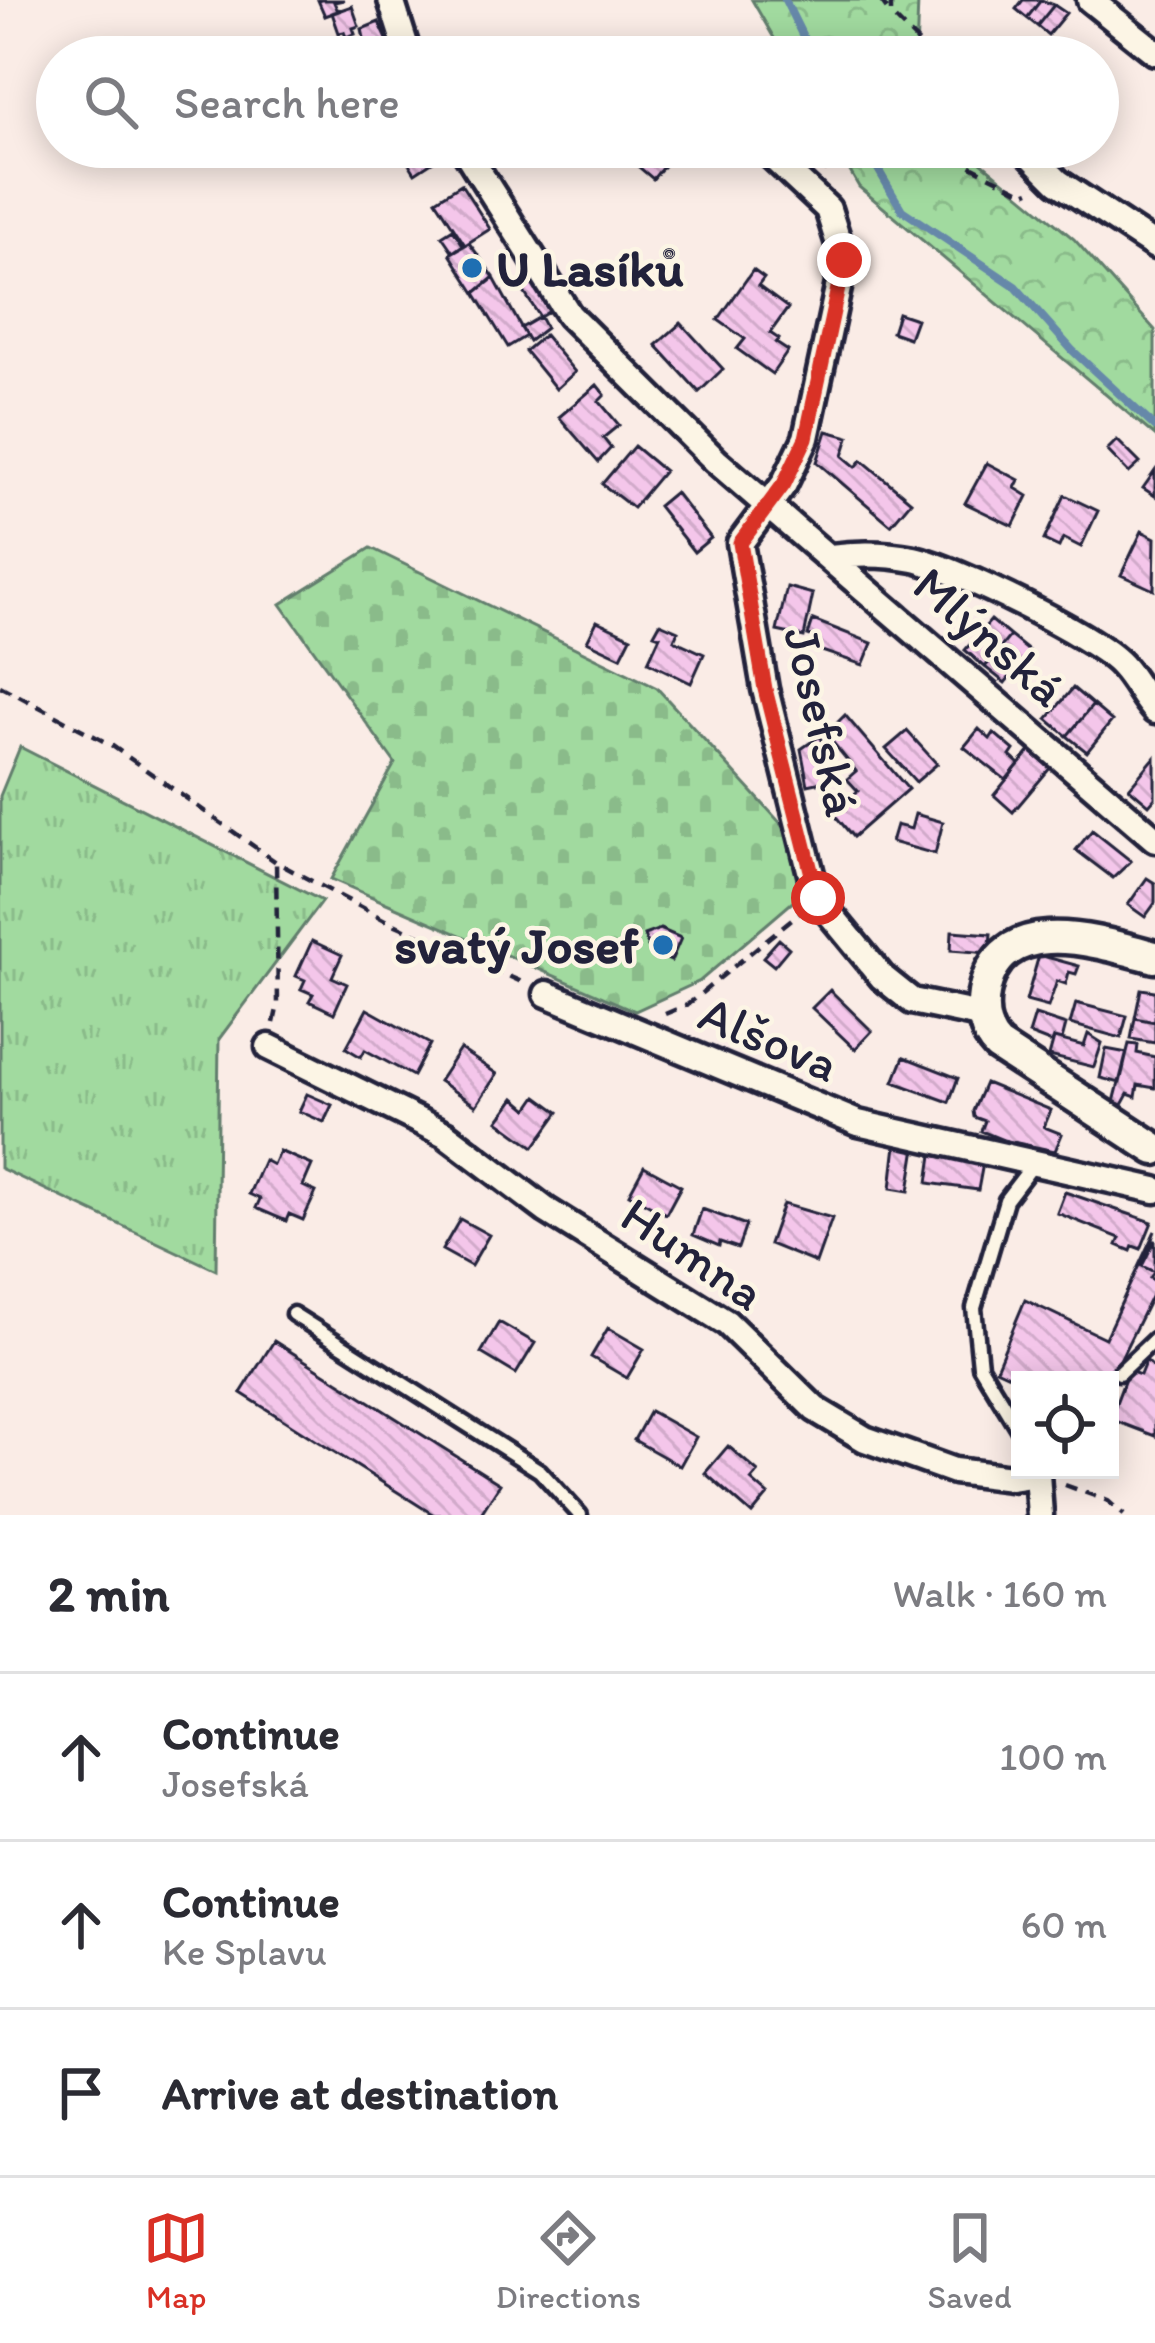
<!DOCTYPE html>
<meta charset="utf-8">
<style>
:root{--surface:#fff;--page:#f2f2f3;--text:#2b2b33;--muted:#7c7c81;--line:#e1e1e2;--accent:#d93025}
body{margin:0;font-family:Itim,sans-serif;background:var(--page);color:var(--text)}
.controls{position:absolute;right:36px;bottom:36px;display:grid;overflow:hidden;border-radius:0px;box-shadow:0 6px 30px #0003}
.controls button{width:108px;height:108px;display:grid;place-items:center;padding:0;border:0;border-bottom:3px solid var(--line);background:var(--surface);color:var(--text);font:60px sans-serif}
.stop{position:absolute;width:36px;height:36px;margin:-27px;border:9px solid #d93025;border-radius:50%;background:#fff}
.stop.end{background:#d93025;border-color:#fff;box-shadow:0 3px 12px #0008}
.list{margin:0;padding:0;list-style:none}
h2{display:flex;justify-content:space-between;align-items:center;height:156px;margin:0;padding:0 48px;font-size:51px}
h2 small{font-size:39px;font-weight:400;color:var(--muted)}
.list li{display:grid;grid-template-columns:78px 1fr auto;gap:36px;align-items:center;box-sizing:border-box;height:168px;padding:0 48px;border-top:3px solid var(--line)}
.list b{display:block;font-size:45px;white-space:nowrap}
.list p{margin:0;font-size:39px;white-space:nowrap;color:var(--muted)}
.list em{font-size:39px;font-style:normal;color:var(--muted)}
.icon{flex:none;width:66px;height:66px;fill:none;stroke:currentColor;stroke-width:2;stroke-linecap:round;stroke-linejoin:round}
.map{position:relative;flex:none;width:1155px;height:1515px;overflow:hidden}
.search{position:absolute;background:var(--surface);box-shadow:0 6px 30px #0003;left:36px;right:36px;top:36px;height:132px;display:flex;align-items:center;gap:30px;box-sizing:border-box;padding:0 42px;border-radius:66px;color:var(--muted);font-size:45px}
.sheet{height:660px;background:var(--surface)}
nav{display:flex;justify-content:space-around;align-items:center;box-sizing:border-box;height:168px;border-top:3px solid var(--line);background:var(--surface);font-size:33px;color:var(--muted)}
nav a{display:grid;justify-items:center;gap:6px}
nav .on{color:var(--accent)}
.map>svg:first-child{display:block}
</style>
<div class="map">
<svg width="1155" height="1515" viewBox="0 0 1155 1515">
<defs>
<pattern id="grass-tufts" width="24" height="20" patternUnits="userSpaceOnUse" patternTransform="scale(3)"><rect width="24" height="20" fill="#a1da9f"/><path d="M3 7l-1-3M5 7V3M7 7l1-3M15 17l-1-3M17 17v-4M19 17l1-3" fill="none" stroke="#8abb8a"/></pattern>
<pattern id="forest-crowns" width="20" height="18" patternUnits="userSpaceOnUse" patternTransform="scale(3)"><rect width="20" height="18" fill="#a1da9f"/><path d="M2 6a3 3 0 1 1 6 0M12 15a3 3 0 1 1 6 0" fill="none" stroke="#8abb8a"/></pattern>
<pattern id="cemetery-stones" width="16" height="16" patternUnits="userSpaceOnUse" patternTransform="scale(3)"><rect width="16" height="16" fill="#a1da9f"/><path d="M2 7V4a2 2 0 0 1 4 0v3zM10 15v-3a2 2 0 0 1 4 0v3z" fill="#8abb8a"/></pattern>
<pattern id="building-back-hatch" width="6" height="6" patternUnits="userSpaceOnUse" patternTransform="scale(3)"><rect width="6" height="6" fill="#f4c6ea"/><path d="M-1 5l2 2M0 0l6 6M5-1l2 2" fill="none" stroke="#d1aaca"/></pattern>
</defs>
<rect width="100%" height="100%" fill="#faece6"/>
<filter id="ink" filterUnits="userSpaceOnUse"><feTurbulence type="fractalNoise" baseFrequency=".00833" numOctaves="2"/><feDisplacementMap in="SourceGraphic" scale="24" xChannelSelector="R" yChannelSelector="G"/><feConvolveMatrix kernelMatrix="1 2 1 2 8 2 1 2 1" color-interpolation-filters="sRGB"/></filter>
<g filter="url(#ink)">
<path fill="url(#grass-tufts)" stroke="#627e6d" stroke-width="3" d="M20,747L322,901L219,1039L216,1270L0,1168V796Z"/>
<path fill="url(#forest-crowns)" stroke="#627e6d" stroke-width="3" d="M752,0H918L916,57H785Z
M836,147H963L1074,239L1155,330V436L859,187Z"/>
<path fill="url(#cemetery-stones)" stroke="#627e6d" stroke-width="3" d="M371,548L657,688L785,828L802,860V894L700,981L635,1011L331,879L395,763L281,604Z"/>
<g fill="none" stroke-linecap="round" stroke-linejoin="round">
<path stroke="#6688a9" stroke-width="8" d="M785,0L813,57
M865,147L902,210L1015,286L1072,350L1155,427"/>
</g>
<path fill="url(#building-back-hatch)" stroke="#22223b" stroke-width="3" d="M318,0H344L334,2L337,9L342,10L325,16Z
M1023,0H1041L1027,18L1016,9Z
M1041,0L1054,5L1037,26L1027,18Z
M1054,5L1066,13L1048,35L1037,26Z
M352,6L359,26L353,28L355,34L346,37L344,32L339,33L332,13Z
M379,22L395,57H364L355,43L364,38L362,29Z
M481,45L494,57H470Z
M406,147H439L444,154L415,173L401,151Z
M615,147H661L672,156L653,179Z
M461,184L490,229L465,245L436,200Z
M453,229L463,245L453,252L442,236Z
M469,243L494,277L475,293L450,254Z
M753,270L764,278L758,286L788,308L770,333L779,339L776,343L788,351L772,374L737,349L745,339L718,320Z
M494,278L526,336L508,347L475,293Z
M535,281L553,309L540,317L522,289Z
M898,313L916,319L909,338L892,332Z
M540,317L546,328L529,341L521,328Z
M681,323L723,369L699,392L656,345Z
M544,335L575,372L556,389L525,351Z
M597,385L605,395L599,401L619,425L603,438L611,448L598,462L559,417Z
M827,431L849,437L843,456L856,467L862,460L911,501L891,525L817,462Z
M1117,440L1140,463L1129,473L1107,450Z
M634,446L664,471L633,508L602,484Z
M987,463L1019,480L1015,488L1028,496L1013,526L965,503Z
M1155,471V496L1143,488Z
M675,492L711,538L694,552L658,506Z
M1065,495L1098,511L1081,547L1063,538L1059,547L1044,540Z
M1142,531L1155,538L1154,590L1121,575Z
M787,587L813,594L804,637L777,631Z
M813,620L872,643L863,665L810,647L814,637L808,635Z
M991,620L1010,636L985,667L965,650Z
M597,621L631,637L621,657L587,641Z
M660,623L678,631L674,640L704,654L691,683L648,662L660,636L654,634Z
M1010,636L1030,652L1005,683L985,667Z
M1073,688L1093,705L1067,736L1047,719Z
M1093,705L1112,721L1087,752L1067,736Z
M845,715L908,789L853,837L833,813L858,791L847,779L856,771L826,734Z
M979,729L990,739L994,733L1014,750L1010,756L1019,764L1006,780L964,747Z
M907,731L937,764L916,782L886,749Z
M820,736L831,780L808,785L801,749Z
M1031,750L1051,767L1013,812L994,795Z
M1155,757V798L1149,805L1129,788Z
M915,814L943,822L935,854L891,842L896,825L911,829Z
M1092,830L1131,861L1113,878L1076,850Z
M1147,878L1155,883V903L1145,917L1128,905Z
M660,929L681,938L671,961L650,952L644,935Z
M952,931L991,934L989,953L951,950Z
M779,939L789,948L774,966L763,957Z
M312,941L342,955L332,977L347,984L334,1013L309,1001L313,994L301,989L305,980L296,976Z
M1039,955L1079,966L1076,974L1069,972L1066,984L1057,981L1048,1007L1026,1001Z
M1141,989L1155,991V1022L1135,1018Z
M830,990L872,1031L855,1049L812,1008Z
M1076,1003L1127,1016L1121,1038L1070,1024Z
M367,1009L430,1044L413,1076L365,1050L361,1057L346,1048Z
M1035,1015L1066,1025L1062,1040L1054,1038L1052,1043L1029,1034Z
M1135,1018L1155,1022V1043L1131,1039Z
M1088,1034L1102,1043L1094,1067L1049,1056L1054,1038L1084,1046Z
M1129,1044L1138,1045L1137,1053L1155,1057V1088L1138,1085L1136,1097L1128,1094L1122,1105L1114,1102Z
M460,1049L497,1074L476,1106L439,1081Z
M1106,1049L1127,1053L1120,1083L1100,1078Z
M904,1057L958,1078L949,1102L894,1082Z
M985,1083L1051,1110L1044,1127L1062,1134L1055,1151L1003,1140L981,1131L985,1121L974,1117L973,1111Z
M307,1094L332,1105L324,1122L299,1111Z
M537,1096L559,1112L534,1147L498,1121L515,1098L528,1109Z
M896,1145L916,1147L909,1191L891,1188Z
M279,1151L312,1165L303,1186L316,1192L303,1220L289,1214L286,1221L256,1208L260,1199L249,1194L264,1160L273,1165Z
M932,1155L983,1163L978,1190L928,1183Z
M644,1166L681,1186L666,1214L629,1194Z
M1065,1192L1152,1222L1141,1249L1133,1246L1131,1251L1117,1245L1120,1238L1057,1213Z
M783,1204L832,1218L816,1263L769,1244Z
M702,1209L746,1225L738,1248L720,1242L719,1246L693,1235Z
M460,1219L489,1235L471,1266L442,1250Z
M1155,1231L1142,1266L1154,1272L1150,1278L1155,1281V1289L1110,1380H1020L996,1369L1025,1300L1105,1338Z
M1155,1240V1272L1142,1266Z
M499,1322L535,1343L516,1374L481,1353Z
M608,1328L644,1349L627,1378L591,1357Z
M274,1341L500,1484L480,1515H434L241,1393Z
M1146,1360L1155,1369V1436L1110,1419L1128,1371L1140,1375Z
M650,1411L696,1437L680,1466L634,1440Z
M728,1446L758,1472L751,1480L768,1495L752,1514L705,1473Z"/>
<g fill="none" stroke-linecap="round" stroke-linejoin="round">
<g stroke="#22223b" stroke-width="21">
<path id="service" d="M293,1314L540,1471L580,1515
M1119,1373L1155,1339
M1020,1432L980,1366L974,1308L1006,1200L1035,1162"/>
</g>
<g stroke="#22223b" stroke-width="33">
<path id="minor" d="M391,0L409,57
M1090,0L1155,52
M667,55L669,57
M463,147L569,315L716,461L1155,839
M762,147L828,209L844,260L806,438L784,484L740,543L765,689L817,898L882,977L912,1001L984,1016
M1023,147L1058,182L1155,246
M830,557C859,553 884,553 914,559C952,567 1098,637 1122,666C1135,680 1142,697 1155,711
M547,994L858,1123L1155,1190
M269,1047L445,1134L546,1210L727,1323L815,1409L865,1439L954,1471L1011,1478L1037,1474L1040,1515"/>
</g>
<g stroke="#22223b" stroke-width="39">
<path id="tertiary" d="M1155,957C1099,942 999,909 984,993C981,1012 984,1032 998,1046L1155,1149"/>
</g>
<path stroke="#22223b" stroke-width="4.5" stroke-dasharray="12 9" stroke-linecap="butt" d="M880,0L891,15
M891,0V15L933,57
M933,147L1025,193L1030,191
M824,171L852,147
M0,686L111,745L276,862L385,920L526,984
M665,1014L687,1005L799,913
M274,1023L278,1004L276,862
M1065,1485L1108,1501L1124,1515"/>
<use href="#service" stroke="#fcf5e5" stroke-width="12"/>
<use href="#minor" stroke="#fcf5e5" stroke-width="24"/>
<use href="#tertiary" stroke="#fcf5e5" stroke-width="30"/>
</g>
</g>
<g fill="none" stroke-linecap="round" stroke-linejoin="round" filter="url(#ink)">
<path stroke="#d93025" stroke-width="15" d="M818,898L765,689L740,543L784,484L806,438L844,260"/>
</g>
<g fill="#1f6fb2" stroke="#fcf5e5" stroke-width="4.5">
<circle cx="472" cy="268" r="12"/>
<circle cx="663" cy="945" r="12"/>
</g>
<g text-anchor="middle" stroke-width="9" stroke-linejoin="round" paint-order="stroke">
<g font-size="51" font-weight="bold" fill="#22223b" stroke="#fcf5e5" text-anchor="start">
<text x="496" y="286">U Lasíků</text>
<text x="639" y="963" text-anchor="end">svatý Josef</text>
</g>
<g font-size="51" fill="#22223b" stroke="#fcf5e5">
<text transform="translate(990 636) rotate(41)" y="18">Mlýnská</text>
<text transform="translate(823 721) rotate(77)" y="18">Josefská</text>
<text transform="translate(769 1038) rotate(23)" y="18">Alšova</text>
<text transform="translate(693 1253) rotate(34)" y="18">Humna</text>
</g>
</g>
</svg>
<div class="controls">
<button><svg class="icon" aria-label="locate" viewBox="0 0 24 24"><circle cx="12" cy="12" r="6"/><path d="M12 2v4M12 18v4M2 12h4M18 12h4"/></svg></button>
</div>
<div class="stop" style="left:818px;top:898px"></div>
<div class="stop end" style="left:844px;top:260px"></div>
<div class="search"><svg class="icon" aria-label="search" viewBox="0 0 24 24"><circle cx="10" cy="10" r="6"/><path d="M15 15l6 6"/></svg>Search here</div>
</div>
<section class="sheet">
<h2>2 min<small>Walk · 160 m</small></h2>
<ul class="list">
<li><svg class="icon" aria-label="ahead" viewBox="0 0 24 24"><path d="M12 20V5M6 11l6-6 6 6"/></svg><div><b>Continue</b><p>Josefská</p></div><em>100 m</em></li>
<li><svg class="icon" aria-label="ahead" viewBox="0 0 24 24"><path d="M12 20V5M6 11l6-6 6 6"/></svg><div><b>Continue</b><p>Ke Splavu</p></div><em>60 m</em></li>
<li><svg class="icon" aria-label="arrive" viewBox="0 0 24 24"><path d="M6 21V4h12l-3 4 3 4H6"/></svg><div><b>Arrive at destination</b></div></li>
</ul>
</section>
<nav>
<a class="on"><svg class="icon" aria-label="map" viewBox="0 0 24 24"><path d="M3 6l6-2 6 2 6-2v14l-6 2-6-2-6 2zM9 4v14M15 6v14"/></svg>Map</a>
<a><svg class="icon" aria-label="directions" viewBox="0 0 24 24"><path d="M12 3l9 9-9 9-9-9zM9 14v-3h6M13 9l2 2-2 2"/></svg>Directions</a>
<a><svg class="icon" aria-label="saved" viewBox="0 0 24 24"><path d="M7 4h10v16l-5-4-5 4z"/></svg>Saved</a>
</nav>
